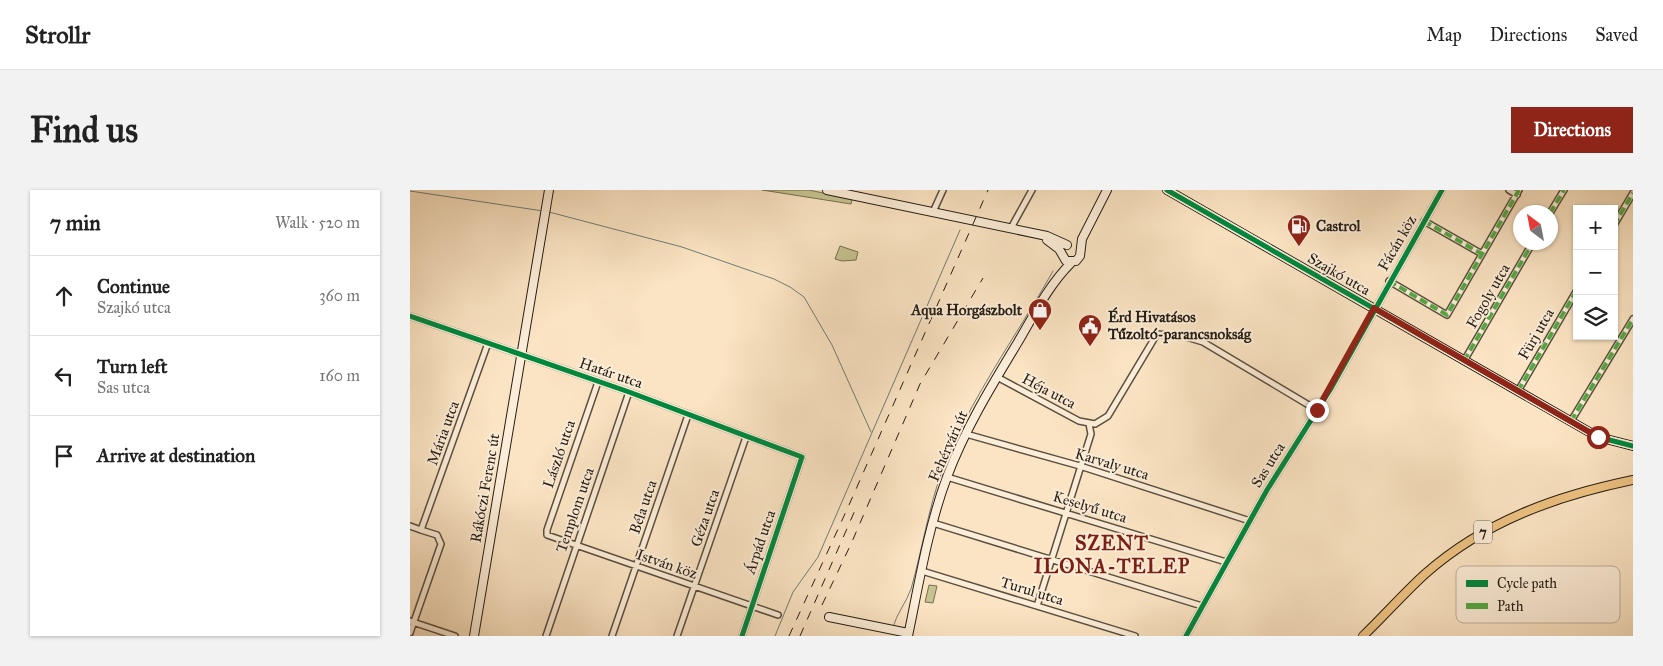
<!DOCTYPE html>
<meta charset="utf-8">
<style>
:root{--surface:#fff;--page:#f2f2f2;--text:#222;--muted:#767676;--line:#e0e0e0;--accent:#8f2418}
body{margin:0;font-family:"IM FELL Great Primer",serif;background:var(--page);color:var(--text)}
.controls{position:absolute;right:15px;top:15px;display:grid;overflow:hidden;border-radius:0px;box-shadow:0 1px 4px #0004}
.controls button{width:45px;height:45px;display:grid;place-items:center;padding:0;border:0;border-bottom:1px solid var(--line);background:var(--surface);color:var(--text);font:25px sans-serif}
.compass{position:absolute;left:1103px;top:15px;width:45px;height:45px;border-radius:50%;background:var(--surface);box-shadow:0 1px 4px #0004;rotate:328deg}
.stop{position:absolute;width:15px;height:15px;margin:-11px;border:4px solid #8f2418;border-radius:50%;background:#fff}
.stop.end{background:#8f2418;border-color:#fff;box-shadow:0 1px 5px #0008}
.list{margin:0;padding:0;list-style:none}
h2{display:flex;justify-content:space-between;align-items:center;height:65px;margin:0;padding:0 20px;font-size:21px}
h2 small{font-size:16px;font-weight:400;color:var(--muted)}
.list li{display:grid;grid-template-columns:32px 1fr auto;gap:15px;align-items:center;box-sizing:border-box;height:80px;padding:0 20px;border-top:1px solid var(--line)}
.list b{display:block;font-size:19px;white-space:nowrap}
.list p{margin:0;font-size:16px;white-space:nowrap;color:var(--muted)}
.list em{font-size:16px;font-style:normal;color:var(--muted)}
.icon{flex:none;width:28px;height:28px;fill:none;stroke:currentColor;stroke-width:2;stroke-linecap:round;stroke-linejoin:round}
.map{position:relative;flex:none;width:1223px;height:446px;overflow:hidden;border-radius:0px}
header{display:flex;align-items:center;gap:30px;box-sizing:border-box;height:70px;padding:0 25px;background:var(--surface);border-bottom:1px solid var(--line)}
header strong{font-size:24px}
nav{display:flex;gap:28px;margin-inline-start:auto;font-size:18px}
.intro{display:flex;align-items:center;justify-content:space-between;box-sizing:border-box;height:120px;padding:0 30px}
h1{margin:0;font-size:35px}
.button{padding:12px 22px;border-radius:0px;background:var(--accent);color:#fff;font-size:18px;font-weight:700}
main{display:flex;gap:30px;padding:0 30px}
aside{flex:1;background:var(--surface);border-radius:0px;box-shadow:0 1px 4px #0004}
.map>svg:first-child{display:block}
</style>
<header>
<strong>Strollr</strong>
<nav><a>Map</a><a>Directions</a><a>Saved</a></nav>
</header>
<div class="intro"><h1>Find us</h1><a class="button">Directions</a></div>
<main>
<aside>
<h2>7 min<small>Walk · 520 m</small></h2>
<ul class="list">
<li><svg class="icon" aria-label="ahead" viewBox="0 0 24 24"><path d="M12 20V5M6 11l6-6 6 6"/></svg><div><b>Continue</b><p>Szajkó utca</p></div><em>360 m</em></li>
<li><svg class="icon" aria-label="left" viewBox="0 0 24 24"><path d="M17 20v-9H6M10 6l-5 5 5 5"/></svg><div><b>Turn left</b><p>Sas utca</p></div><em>160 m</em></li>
<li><svg class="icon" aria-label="arrive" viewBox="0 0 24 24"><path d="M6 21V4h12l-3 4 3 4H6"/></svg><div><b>Arrive at destination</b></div></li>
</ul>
</aside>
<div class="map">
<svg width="1223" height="446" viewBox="0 0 1223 446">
<rect width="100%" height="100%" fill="#fbe4c3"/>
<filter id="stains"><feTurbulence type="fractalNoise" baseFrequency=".004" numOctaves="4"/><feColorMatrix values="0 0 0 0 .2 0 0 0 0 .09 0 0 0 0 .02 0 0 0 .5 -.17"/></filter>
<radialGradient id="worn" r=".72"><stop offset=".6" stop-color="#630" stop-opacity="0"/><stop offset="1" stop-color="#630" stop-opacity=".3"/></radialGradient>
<path fill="#c5c28f" stroke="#757052" d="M352,0H399L442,9L441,14Z
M430,56L448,62L446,70L432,71L425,69Z
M519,395L527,396L523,413L515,412Z"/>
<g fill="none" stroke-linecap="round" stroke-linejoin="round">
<path stroke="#6f7d78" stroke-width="1" d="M0,1L133,21
M139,22L272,57L364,89L380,97L394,107L422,155L461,242
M483,437C487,423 496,413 501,399C512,360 518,320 532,281C559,210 606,147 643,81
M365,446L383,402L408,367L550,40"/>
<g stroke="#5a4f40" stroke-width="8">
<path id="street" d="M1099,0L1107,5
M523,22L533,0
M1140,23L1154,0
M1014,31L1072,64
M1204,35L1223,3
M601,38L622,0
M979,91L1037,125L1109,0
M0,126L219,202L392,267L332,446
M1054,171L1123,52
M587,187L669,231L685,234L698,226L747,144L773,146L793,152L907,220
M188,192L137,340V345L368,425
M1108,201L1167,100
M1161,231L1223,129
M556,244L670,276L840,331
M537,287L816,372
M523,333L792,416
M0,336L11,340
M512,381L725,446
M627,416L681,244L679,234
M0,431L45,446
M0,443L31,354L27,345L11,340L78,153
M136,446L219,202
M202,446L278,225
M267,446L336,247
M776,446L857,300L920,200L1032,0"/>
</g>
<g stroke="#251d14" stroke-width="10">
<path id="secondary" d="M417,0L637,46L657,55
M757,0L1188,247L1223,256
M637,50L649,59L656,71H666L670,66L672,49L697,0
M419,427L498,443
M64,446L139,0
M498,446C509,393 518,338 537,287C555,239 582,195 608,152C624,125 638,96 661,73"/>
</g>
<g stroke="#251d14" stroke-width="10">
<path id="primary" d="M953,446C974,426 993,404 1015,384C1075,331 1146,306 1223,290"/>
</g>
<use href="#street" stroke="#fcedd8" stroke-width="5"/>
<use href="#secondary" stroke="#fcedd8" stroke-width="8"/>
<use href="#primary" stroke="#eec282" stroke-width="8"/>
<path stroke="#251d14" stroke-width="1" stroke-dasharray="9 9" stroke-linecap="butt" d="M412,415L441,354L510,194L573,88
M379,446L439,315L578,0
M390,446L446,318"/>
<path stroke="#53a942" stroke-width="4" stroke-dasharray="8 4" stroke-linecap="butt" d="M1140,23L1154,0
M1014,31L1072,64
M1204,35L1223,3
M979,91L1037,125L1109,0
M1054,171L1123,52
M1108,201L1167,100
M1161,231L1223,129"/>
<g stroke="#fcedd8" stroke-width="8">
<path id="cycleway" d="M757,0L1188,247L1223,256
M0,126L219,202L392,267L332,446
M776,446L857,300L920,200L1032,0"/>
</g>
<use href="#cycleway" stroke="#00873e" stroke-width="5"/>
</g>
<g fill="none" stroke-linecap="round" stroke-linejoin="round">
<path stroke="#8f2418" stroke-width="6" d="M907,220L964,118L1188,247"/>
</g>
<defs>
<g id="fuel-pin" transform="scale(1.25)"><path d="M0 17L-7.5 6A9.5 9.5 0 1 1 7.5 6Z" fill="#8f2418" stroke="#fcedd8"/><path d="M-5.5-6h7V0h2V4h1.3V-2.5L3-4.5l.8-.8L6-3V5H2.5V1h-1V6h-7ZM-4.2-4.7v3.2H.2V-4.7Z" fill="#fff"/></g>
<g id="shop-pin" transform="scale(1.25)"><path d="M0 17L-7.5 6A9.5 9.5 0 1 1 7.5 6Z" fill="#8f2418" stroke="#fcedd8"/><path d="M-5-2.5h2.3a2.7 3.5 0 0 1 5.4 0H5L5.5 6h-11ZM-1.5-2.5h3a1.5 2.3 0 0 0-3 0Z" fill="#fff"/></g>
<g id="civic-pin" transform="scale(1.25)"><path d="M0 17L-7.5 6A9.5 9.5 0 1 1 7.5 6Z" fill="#8f2418" stroke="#fcedd8"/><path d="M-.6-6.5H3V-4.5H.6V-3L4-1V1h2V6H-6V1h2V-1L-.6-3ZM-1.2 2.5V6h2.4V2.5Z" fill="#fff"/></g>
</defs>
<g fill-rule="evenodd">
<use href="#fuel-pin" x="889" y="36"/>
<use href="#shop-pin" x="630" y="120"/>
<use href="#civic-pin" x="680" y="136"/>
</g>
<g text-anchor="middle" stroke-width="4" stroke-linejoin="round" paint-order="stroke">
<rect fill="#fcedd8" stroke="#665b4f" stroke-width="1" x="1064" y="330.5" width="18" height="23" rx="4"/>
<g font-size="14" font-weight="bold" fill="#251d14">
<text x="1073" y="347">7</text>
</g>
<g font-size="15" font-weight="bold" fill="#251d14" stroke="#fcedd8" text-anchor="start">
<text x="906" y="41">Castrol</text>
<text x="612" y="125" text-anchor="end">Aqua Horgászbolt</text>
<text x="698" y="132">Érd Hivatásos<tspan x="698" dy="17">Tűzoltó-parancsnokság</tspan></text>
</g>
<g font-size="15" fill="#251d14" stroke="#fcedd8">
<text transform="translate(987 53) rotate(-60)" y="5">Fácán köz</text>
<text transform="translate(929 84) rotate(30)" y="5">Szajkó utca</text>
<text transform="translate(1078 106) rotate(-60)" y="5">Fogoly utca</text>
<text transform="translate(1126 144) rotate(-60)" y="5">Fürj utca</text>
<text transform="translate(201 183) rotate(19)" y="5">Határ utca</text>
<text transform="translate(639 201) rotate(28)" y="5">Héja utca</text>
<text transform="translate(33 243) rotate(-70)" y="5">Mária utca</text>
<text transform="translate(538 256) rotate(-66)" y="5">Fehérvári út</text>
<text transform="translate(149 264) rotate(-71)" y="5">László utca</text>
<text transform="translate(702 274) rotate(17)" y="5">Karvaly utca</text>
<text transform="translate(858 275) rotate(-58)" y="5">Sas utca</text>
<text transform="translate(75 298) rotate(-80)" y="5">Rákóczi Ferenc út</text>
<text transform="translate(233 317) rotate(-71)" y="5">Béla utca</text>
<text transform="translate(680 317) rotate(17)" y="5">Keselyű utca</text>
<text transform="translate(165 320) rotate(-71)" y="5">Templom utca</text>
<text transform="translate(295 328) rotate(-71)" y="5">Géza utca</text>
<text transform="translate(350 352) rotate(-71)" y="5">Árpád utca</text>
<text transform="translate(257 374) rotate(19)" y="5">István köz</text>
<text transform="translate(622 401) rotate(17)" y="5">Turul utca</text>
</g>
<g font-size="20" font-weight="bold" letter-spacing="1" fill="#7a1f14" stroke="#fcedd8">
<text x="702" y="360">SZENT<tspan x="702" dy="23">ILONA-TELEP</tspan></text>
</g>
</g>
<rect x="1046" y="376" width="164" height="57" rx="8" fill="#fcedd8" stroke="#bcaf9d" stroke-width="1"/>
<rect x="1056" y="390" width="22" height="7" fill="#00873e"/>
<rect x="1056" y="413" width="22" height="6" fill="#53a942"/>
<g font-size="14" fill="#251d14">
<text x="1087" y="398">Cycle path</text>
<text x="1087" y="421">Path</text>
</g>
<rect width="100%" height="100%" filter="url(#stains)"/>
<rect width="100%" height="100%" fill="url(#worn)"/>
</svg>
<div class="controls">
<button>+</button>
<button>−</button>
<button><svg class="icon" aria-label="layers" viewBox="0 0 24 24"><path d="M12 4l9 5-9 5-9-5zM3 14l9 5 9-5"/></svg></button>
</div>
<svg class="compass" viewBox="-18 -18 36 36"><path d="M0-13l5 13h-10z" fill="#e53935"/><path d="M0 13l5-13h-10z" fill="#767676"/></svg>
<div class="stop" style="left:1188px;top:247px"></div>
<div class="stop end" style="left:907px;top:220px"></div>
</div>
</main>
